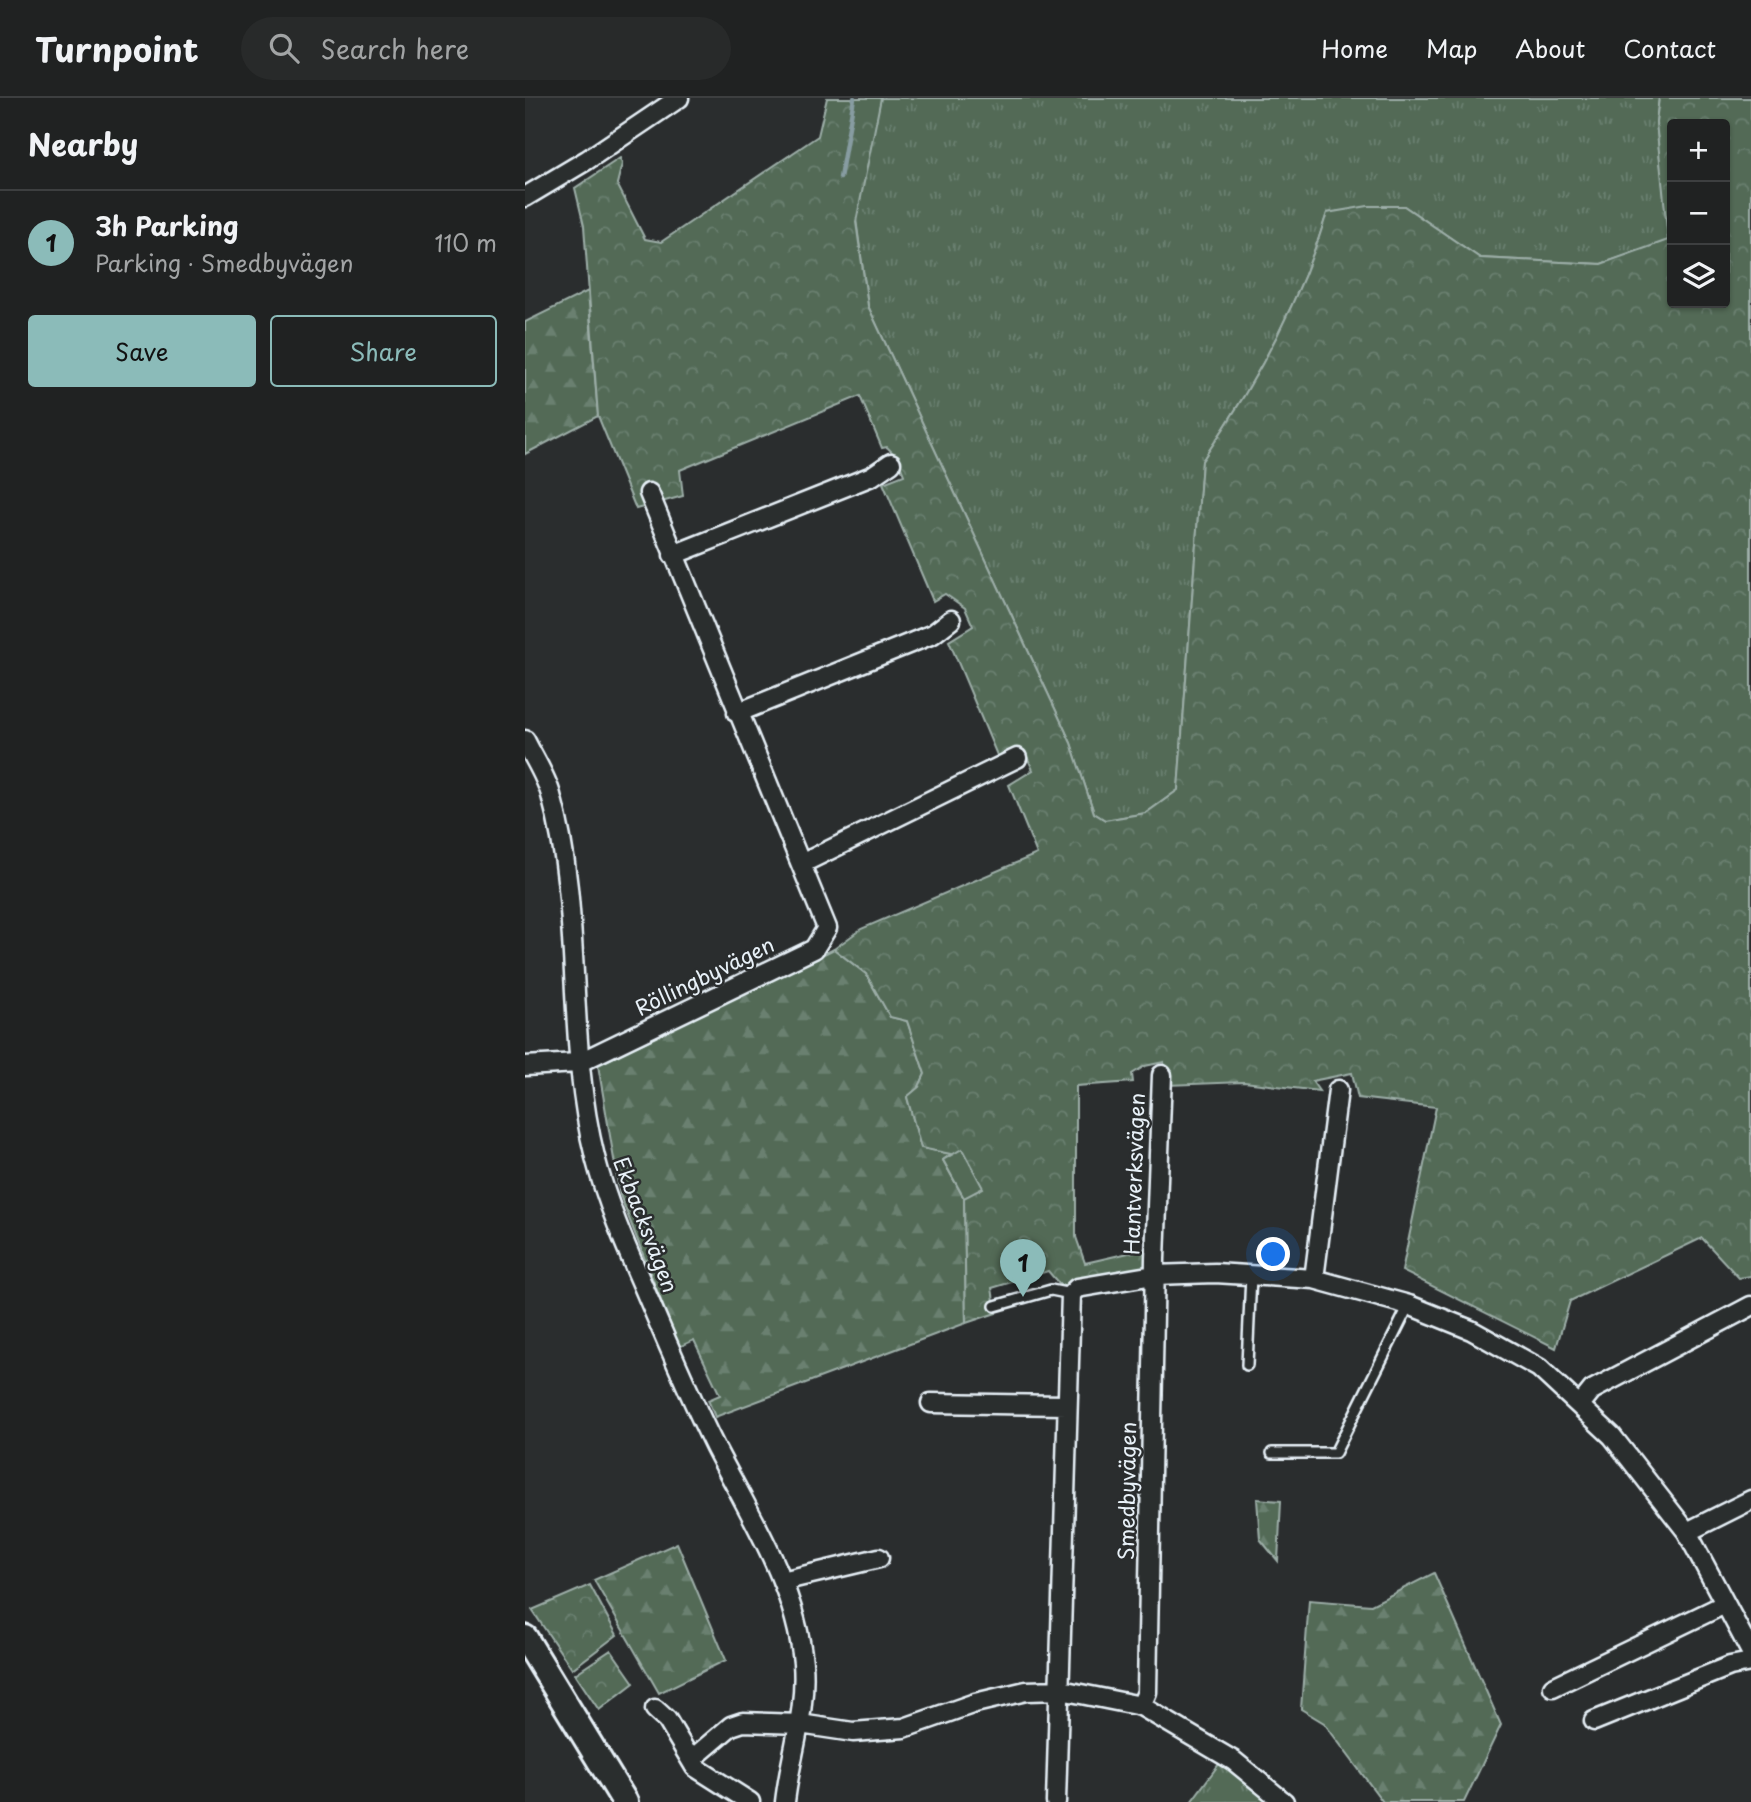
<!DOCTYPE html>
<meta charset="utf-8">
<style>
:root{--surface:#202222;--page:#282a2a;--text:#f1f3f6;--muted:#a2a4a5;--line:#3d3f40;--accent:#8bbbb9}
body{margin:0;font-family:"Playpen Sans",sans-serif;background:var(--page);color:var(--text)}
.controls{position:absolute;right:21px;top:21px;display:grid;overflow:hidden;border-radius:7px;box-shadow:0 2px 5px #0004}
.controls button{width:63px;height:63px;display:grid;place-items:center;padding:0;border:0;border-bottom:2px solid var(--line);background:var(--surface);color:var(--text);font:35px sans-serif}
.you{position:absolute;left:749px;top:1157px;width:24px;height:24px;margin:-18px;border:5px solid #fff;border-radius:50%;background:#1a73e8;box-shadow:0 0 0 10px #1a73e833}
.badge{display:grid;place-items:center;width:46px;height:46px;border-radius:50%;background:var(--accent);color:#111;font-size:23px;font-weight:700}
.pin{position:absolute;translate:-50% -58px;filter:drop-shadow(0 2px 4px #0008)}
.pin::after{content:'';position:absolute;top:37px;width:24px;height:21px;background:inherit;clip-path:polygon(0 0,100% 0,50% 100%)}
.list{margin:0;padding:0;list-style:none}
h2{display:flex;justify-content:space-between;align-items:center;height:91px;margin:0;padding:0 28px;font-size:30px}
h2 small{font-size:23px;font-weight:400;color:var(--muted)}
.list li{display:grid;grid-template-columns:46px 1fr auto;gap:21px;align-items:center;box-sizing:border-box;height:105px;padding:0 28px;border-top:2px solid var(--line)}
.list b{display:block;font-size:26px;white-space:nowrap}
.list p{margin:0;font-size:23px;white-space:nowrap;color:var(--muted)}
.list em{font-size:23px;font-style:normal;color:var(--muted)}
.actions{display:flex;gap:14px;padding:21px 28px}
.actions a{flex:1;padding:16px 0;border:2px solid var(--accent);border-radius:7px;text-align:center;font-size:24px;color:var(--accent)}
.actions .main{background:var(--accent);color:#111}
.icon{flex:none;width:38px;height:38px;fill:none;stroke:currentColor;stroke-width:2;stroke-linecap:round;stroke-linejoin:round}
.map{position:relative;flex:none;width:1226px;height:1704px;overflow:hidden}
header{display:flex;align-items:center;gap:42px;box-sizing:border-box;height:98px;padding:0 35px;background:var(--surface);border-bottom:2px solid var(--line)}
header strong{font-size:33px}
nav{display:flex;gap:38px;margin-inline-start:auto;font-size:24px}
.search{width:490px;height:63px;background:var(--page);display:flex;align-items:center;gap:18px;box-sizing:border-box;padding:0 24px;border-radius:38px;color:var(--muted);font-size:26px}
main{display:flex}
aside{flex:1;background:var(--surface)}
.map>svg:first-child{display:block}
</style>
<header>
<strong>Turnpoint</strong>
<div class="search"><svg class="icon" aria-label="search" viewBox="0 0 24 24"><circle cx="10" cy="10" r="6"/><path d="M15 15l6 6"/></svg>Search here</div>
<nav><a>Home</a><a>Map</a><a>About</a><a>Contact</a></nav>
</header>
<main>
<aside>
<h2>Nearby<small></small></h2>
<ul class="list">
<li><span class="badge">1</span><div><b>3h Parking</b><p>Parking · Smedbyvägen</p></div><em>110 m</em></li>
</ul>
<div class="actions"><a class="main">Save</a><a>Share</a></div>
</aside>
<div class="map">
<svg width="1226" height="1704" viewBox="0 0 1226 1704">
<defs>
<pattern id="grass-tufts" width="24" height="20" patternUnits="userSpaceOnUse" patternTransform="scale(1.75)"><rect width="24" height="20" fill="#526a57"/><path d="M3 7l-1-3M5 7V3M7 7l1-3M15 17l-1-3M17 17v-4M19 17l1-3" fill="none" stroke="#6b8070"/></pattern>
<pattern id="forest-firs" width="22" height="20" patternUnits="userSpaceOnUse" patternTransform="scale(1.75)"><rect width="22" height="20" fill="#526a57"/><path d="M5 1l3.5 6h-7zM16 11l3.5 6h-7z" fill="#6b8070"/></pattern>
<pattern id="park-crowns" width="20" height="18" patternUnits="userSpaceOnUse" patternTransform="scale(1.75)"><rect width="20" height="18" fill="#526a57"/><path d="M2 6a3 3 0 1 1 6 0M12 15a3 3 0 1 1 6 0" fill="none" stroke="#6b8070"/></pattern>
</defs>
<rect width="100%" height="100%" fill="#2a2d2e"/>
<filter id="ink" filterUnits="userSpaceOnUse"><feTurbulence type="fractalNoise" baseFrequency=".0143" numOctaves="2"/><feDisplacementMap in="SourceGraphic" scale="14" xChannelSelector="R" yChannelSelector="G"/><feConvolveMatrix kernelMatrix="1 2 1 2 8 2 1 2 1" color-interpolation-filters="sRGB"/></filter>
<g filter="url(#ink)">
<path fill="url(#grass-tufts)" stroke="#9daea8" stroke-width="2" d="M347,0H1134L1131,24L1144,143L1076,166L955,160L879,108L802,115C775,203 729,288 677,363L653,692L621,715L580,722L569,715L546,645L343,208L327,92Z
M697,1662L745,1704H666Z"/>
<path fill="url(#forest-firs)" stroke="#9daea8" stroke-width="2" d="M63,193L73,318L0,356V224Z
M309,851L341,876L365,919L382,923L400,976L394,989L382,999L396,1050L427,1056L418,1062L439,1100L441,1225L190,1319L183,1302L195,1297L169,1242L154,1249L95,1097L73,967Z
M732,1401L756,1403L753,1463L735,1441Z
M152,1445L201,1562L134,1595L69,1482Z
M909,1475L976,1627L939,1704H858L799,1625L776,1611L784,1502L846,1507Z"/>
<path fill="url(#park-crowns)" stroke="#9daea8" stroke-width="2" fill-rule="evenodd" d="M302,0H356L331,124L343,208L546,645L569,715L580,722L621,715L653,692L677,363C729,288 775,203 802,115L843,108H879L955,160L1076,166L1143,142L1131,24L1134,0H1226V1178L1214,1180L1177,1140L1045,1203L1031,1250L877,1173L911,1009L833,1000L827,975L787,983L794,993L719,984L642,987L639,964L620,968L607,976L608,984L551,988V1139L560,1165L621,1151L623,1162L620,1168L552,1190L535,1187L523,1173L467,1190L471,1215L441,1225L439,1100L418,1062L426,1056L396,1050L382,999L394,989L400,976L382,923L365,919L341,876L309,851L336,831L512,756L484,687L508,672L500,654L474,662L424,543L448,528L440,510L420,496L408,503L358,385L379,377L372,359L362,349L357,350L335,298L155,372L158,398L111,411L73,318L59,128L50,90L95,60L97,66L92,86L120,141L136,144L293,38ZM1147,26H1200V205H1147Z
M65,1487L92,1537L47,1571L7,1512Z
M86,1552L109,1585L74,1612L50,1576Z"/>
<path fill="#526a57" stroke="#9daea8" stroke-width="2" d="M437,1051L458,1090L439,1100L418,1062Z"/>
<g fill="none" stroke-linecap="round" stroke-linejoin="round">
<path stroke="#879ca1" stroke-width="4.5" d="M315,80L329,0"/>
<g stroke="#e8f1f8" stroke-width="14">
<path id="lane" d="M470,1208L526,1192L546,1196
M722,1267L726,1177
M747,1355H810L884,1207"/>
</g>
<g stroke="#e8f1f8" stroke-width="23">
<path id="street" d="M0,99L62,62L154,0
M148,457L347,378L366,365
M212,615L408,536L426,522
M0,642C8,659 21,678 26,697C59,813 40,941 70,1059C82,1106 102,1151 121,1195C143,1247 165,1299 190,1349C225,1417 271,1488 278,1565C282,1613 265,1658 260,1704
M276,766L492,660
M0,968L53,965L289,851L302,830L124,395
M789,1181L813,992
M406,1305L542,1307
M1055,1307L1067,1292L1226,1208
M1162,1434L1226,1402
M257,1483L354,1460
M1028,1589L1198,1507
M616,1608L622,1594L630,1161L637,977
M130,1611L142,1622L170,1669L225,1704
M1069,1623L1205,1568L1226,1564
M166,1662L206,1628L218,1624L275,1626L328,1634L379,1630L450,1605L501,1593L536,1592L616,1608L709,1663L759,1704
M531,1704L546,1196L552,1190L629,1177L690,1175L789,1181L884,1207L946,1232L1014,1270L1087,1338L1162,1434L1226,1554"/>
</g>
<g stroke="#e8f1f8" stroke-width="30">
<path id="secondary" d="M0,1540L100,1704"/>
</g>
<use href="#lane" stroke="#2a2d2e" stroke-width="9"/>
<use href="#street" stroke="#2a2d2e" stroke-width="18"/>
<use href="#secondary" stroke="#2a2d2e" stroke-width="24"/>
</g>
</g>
<g text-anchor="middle" stroke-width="5" stroke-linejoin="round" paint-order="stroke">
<g font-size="21" fill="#e8f1f8" stroke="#2a2d2e">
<text transform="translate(180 879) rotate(-26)" y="7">Röllingbyvägen</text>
<text transform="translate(610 1076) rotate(-88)" y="7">Hantverksvägen</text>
<text transform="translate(120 1127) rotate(69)" y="7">Ekbacksvägen</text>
<text transform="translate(603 1393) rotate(-89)" y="7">Smedbyvägen</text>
</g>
</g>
</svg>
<div class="controls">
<button>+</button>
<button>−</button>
<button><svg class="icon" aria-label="layers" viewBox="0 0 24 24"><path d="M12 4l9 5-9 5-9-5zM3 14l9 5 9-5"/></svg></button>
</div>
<div class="you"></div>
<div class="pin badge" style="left:498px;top:1199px">1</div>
</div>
</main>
